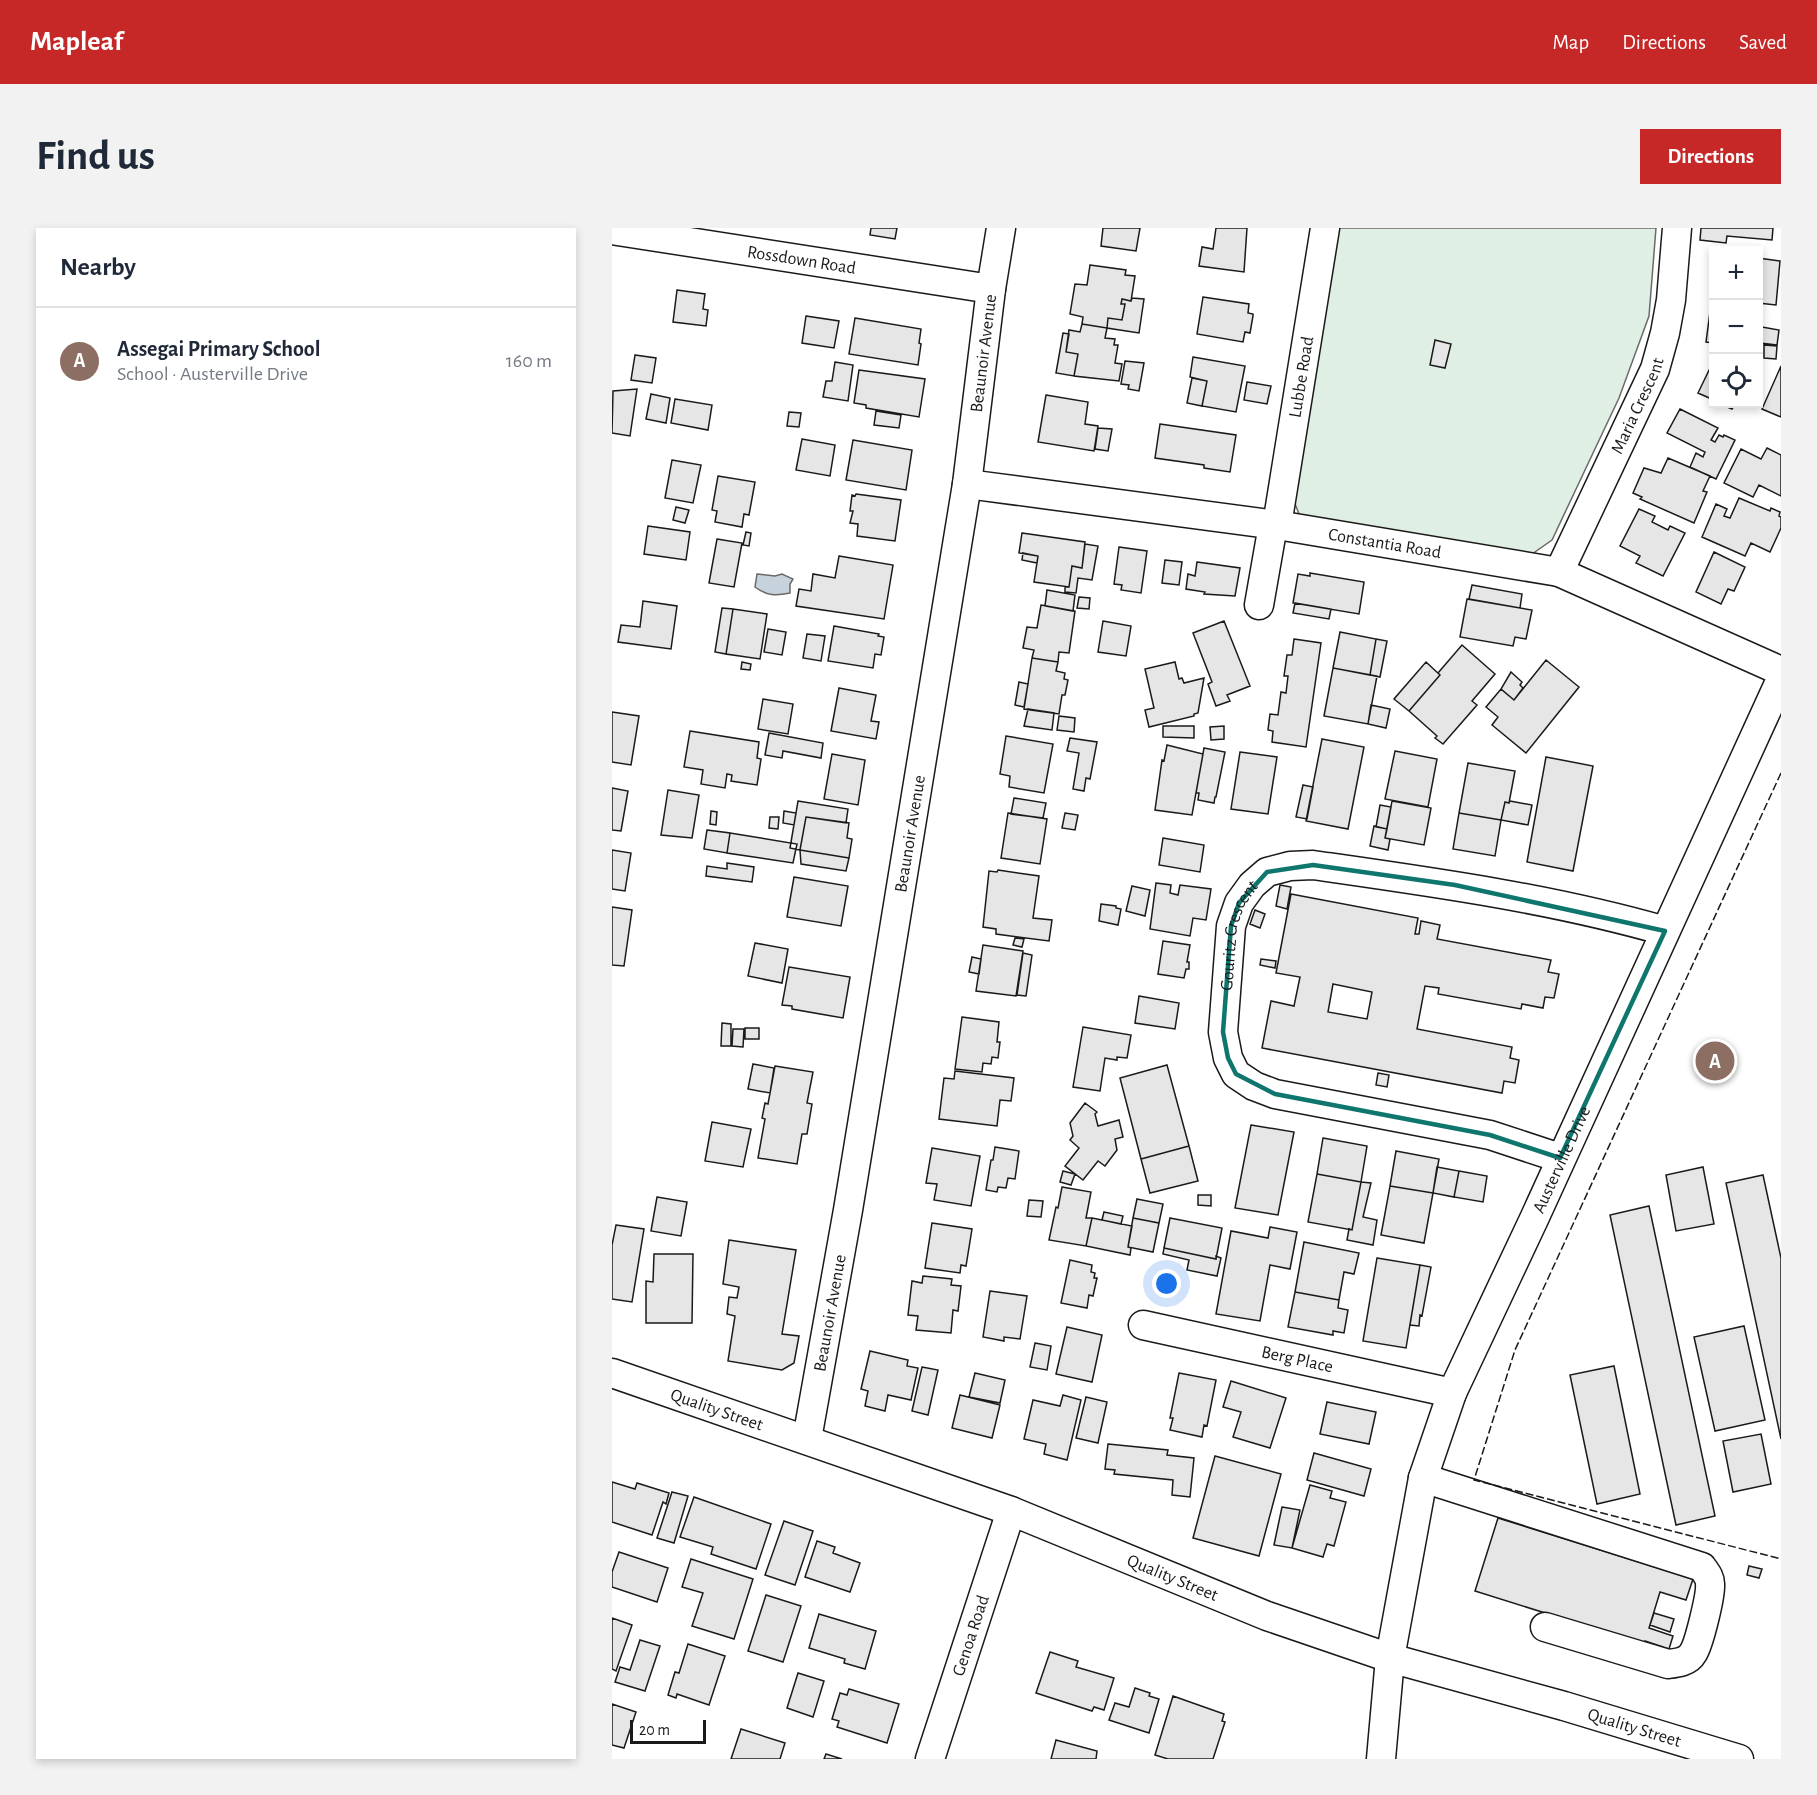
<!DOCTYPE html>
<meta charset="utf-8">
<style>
:root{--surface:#fff;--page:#f2f2f3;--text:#1f2937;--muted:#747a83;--line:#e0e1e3;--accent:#c62828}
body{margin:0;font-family:"Alegreya Sans",sans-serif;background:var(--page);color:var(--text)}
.controls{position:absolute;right:18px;top:18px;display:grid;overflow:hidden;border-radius:0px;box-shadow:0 3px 9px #0003}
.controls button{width:54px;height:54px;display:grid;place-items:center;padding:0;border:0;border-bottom:2px solid var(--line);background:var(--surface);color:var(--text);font:30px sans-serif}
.scale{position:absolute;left:18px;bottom:15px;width:76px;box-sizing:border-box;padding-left:6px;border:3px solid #1a1a1a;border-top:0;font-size:16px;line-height:21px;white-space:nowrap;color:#1a1a1a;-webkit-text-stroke:4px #fff;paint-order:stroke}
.you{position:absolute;left:555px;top:1056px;width:21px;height:21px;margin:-15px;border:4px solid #fff;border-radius:50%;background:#1a73e8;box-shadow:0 0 0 9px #1a73e833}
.badge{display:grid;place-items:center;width:39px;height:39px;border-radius:50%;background:var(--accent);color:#fff;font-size:20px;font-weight:700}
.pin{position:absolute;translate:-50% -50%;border:3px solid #fff;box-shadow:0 2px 6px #0006}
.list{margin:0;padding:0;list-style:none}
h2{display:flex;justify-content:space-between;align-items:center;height:78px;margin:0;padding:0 24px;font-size:26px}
h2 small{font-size:20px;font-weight:400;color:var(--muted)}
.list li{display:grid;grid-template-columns:39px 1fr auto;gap:18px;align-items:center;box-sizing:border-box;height:108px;padding:0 24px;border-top:2px solid var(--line)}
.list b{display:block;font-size:22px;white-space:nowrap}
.list p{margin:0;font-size:20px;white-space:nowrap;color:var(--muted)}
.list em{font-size:20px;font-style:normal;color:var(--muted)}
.icon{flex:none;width:33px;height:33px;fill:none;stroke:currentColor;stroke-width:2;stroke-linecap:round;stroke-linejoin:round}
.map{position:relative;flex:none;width:1169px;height:1531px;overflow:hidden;border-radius:0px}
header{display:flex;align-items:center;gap:36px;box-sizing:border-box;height:84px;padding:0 30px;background:var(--accent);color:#fff}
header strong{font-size:28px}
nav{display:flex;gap:33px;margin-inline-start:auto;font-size:21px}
.intro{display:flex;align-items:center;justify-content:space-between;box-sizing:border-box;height:144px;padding:0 36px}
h1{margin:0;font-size:42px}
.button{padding:15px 27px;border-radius:0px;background:var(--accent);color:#fff;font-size:21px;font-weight:700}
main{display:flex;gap:36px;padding:0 36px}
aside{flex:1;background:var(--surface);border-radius:0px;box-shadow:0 3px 9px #0003}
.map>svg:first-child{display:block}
</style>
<header>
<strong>Mapleaf</strong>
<nav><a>Map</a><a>Directions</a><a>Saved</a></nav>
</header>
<div class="intro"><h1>Find us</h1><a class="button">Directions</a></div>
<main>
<aside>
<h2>Nearby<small></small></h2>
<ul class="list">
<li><span class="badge" style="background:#8d6e63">A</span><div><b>Assegai Primary School</b><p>School · Austerville Drive</p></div><em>160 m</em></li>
</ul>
</aside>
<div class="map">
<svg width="1169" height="1531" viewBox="0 0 1169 1531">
<rect width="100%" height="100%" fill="#fff"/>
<path fill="#e0efe3" stroke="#6a6a6a" stroke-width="1.5" d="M724,0H1044L1037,88L1007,170L940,312L920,326L689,291L680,268Z"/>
<path fill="#c6d2dc" stroke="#6a6a6a" stroke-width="1.5" d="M145,346L163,348L170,346L181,351L178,356V365C164,368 155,368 143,359Z"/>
<path fill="#e6e6e6" stroke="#1a1a1a" stroke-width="1.5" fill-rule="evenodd" d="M259,0H285L283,11L258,7Z
M491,0H528L524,23L489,18Z
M604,0H635L632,44L587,38L590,19L601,21Z
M1089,0H1161L1160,12L1115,8L1114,15L1088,12Z
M1146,30L1168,33L1164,77L1146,75Z
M478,37L514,42L513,47L523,48L519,73L510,71L509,76H513L510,92L496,90L495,100L470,96L471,89L458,86L463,56L475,57Z
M65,62L93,66L91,81L96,82L94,98L61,94Z
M591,69L637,76L636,85L641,86V88L638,105L633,104L631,114L585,106Z
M520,70L532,71L527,105L495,100L496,90L510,92L513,76H509L510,71L519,73Z
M1146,76H1148L1147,88H1149L1146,108Z
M1098,84H1102V115L1094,114Z
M194,88L227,93L222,120L190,115Z
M243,90L309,101L307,115L309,116L306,137L237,126Z
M470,96L495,100L493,110L503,111L502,117H506L503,135L510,136L507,153L462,148L466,126L454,124L457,102L468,104Z
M1150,99L1167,102L1165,117L1148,115Z
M451,105L457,106L454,124L466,126L462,148L444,145Z
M823,112L839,116L833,140L818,137Z
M1152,117L1165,118L1164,131L1152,130Z
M23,127L44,130L40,155L19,152Z
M581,129L633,138L624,184L590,178L595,153L578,149Z
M513,133L532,135L527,163L516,161L517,157L509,156Z
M223,134L241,137L236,173L211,169L214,153H220Z
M1100,136L1102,137V172L1086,165Z
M1169,138V189L1150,181Z
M247,142L313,151L307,189L254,180V177L242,175Z
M580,150L595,153L590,178L575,175Z
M635,154L659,158L655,176L632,172Z
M25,161L18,208L0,205L1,163Z
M39,166L58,170L54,195L34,191Z
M434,167L476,174L473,196L486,198L482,223L426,214Z
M63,171L100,177L96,202L59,195Z
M1108,176H1123L1120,181Z
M1068,181L1106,200L1099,212L1103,214L1107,207L1111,209L1112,207L1123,212L1104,251L1078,239L1084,225L1091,229L1093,224L1055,205Z
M264,183L289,187L287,200L262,197Z
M177,184L189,185L187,199L175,198Z
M548,196L624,207L618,244L592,240V237L543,230Z
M486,200L500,201L496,223L483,221Z
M190,211L223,217L218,248L184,242Z
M241,212L300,222L294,262L234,252Z
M1155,220L1169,227V268L1147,257L1141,269L1112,255L1129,221L1149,231Z
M1056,230L1098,248L1091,263L1095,264L1082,295L1028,271L1030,269L1021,265L1032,240L1049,245Z
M60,232L89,237L81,275L53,270Z
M106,248L143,254L137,287L132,286L130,299L103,294L105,283L100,282Z
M244,266L289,272L283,313L245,308L246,296L238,295L241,283H238L240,267L243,268Z
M1127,270L1158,283L1159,280L1168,284L1167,288L1169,289V300L1158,324L1139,315L1133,328L1090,309L1104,276L1115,281L1112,288L1118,290Z
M64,279L77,282L73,295L61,292Z
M1027,281L1043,288L1040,294L1056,302L1058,298L1073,305L1051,348L1024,335L1028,328L1008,318Z
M36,298L78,304L74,332L32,326Z
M134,304L139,305L137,318L131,317Z
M410,305L473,314L470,340L460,338L457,359L422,354L426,328L407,325Z
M105,311L130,315L122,359L97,355Z
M473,316L486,318L480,352L466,350L464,365L453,364V359H457L460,338L470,340Z
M507,319L535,323L529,365L509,362L510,357L502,356Z
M1102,324L1133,339L1122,363L1116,361L1109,376L1084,364Z
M411,325L426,328L425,335L410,332Z
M227,328L281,337L272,391L184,378L187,361L199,363L201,346L223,350Z
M553,332L570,334L567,357L550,355Z
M585,334L628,340L623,368L592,366L593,364L574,361L576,346L583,348Z
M698,345L752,354L747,386L681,375L686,346L698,348Z
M860,357L910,366L908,380L857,371Z
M435,362L463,367L461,383L433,378Z
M467,369L478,370L477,381L465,380Z
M855,371L920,382L914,411L903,409L901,418L848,409Z
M31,373L65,378L59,421L6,414L9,397L28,399Z
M683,375L719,381L717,391L681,385Z
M429,377L463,383L457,425L447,424L446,434L420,430L422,422L411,420L415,399L425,400Z
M110,380L121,381L114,426L103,424Z
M121,381L155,386L148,431L114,426Z
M491,393L519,398L514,428L486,424Z
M612,393L638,458L615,467L618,473L604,478L596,456L600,454L581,405Z
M222,398L267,406L266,408L272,409L269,427L263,426L261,440L216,433Z
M156,401L174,404L170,427L152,424Z
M728,404L764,411L758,447L721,440Z
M195,406L213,408L209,433L191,430Z
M682,411L709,415L694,519L660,514L661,503L656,502L658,486L666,487L669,464L674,465L676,448H672L675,427H680Z
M764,411L775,413L768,449L758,447Z
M850,417L883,446L860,473L865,477L831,516L823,510L825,508L797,483L828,447L826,445Z
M420,430L446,434L444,443L453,445L452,451L456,452L453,467H450L447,486L412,481Z
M934,432L967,459L914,525L880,497L886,489L874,479L889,461L902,472Z
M130,434L139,436L138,442L129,441Z
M563,434L567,451L570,450L572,455L592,450L586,485L582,486V488L537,499L533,482L542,480L533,441Z
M814,434L828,447L797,483L782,471Z
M721,440L765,448L756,496L712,488Z
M899,444L910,454L908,457L911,460L902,472L889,461Z
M407,454L416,456L412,479L403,477Z
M227,460L264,467L259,493L267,494L264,511L219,503Z
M151,471L181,476L176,506L146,501Z
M759,477L778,481L774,500L756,496Z
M416,481L442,485L440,502L412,498Z
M0,484L27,488L19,537L0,534Z
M447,488L463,490L462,504L445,502Z
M551,498H582V510L551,509Z
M612,498V511L599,512L598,499Z
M78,503L147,514L145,530L149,531L145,557L119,553L120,547L115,546L113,560L89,556L91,542L72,539Z
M157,505L211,515L209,530L171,523L170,530L153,527Z
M394,508L441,516L432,565L397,559L398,548L388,546Z
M458,510L485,514L478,551L474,550L472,563L461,561L467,525L455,523Z
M710,511L752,519L736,601L694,593Z
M555,517L591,526L580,587L543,582L550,532L552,533Z
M592,520L613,524L604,569H603L602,575L586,572L587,565H584Z
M783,523L825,531L816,579L773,571Z
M628,524L665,529L656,586L619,581Z
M220,526L253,532L246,577L212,571Z
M934,529L981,538L961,643L915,634Z
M856,535L903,543L897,575L893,574L889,592L847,585Z
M691,557L701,559L695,591L684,589Z
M0,560L16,563L9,603L0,602Z
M56,562L87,567L80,610L49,607Z
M402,570L434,575L431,590L399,586Z
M186,573L236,581L234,595L194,589L188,622L178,620Z
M780,573L819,580L812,617L773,610Z
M898,573L920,577L916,597L889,592L893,574L897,575Z
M768,577L779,579L775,601L764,599Z
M99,583L105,584L104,597L98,596Z
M172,583L184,585L182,597L171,595Z
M396,585L435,591L428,636L389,630Z
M453,585L466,587L463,602L450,600Z
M847,585L889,592L883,628L841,621Z
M158,589H167L166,601L157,600Z
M194,589L237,595L235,610L240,611L237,630L188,622Z
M762,598L775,601L773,610L778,611L776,622L758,618Z
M95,602L118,605L115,625L92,621Z
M118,605L185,616L181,635L115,625Z
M551,610L592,617L588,644L547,637Z
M0,622L19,625L13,663L0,661Z
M188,622L237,630L234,643L189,636Z
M115,635L142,639L140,654L94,648L95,638L115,641Z
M386,642L427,648L421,690L440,692L437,713L384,706V701L371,699L377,643L385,644Z
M182,649L236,658L229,698L175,689Z
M544,655L559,657L558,665L566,667L568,657L599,661L594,692L581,690L578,708L538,701Z
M668,657L679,659L675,681L664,678Z
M520,658L538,662L533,688L514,683Z
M679,666L806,690L803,706H807L809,693L828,697L825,711L939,732L936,744L947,746L942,770L933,769L931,780L910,776L909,781L826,766L827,760L813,758L805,801L900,819L898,830L907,832L903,855L892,853L890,865L650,820L659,773L682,778L688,749L664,745ZM721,756L760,764L755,791L716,784Z
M489,676L504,678V680L509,681L506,697L487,693Z
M0,679L20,682L12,738L0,737Z
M643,682L653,686L648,700L638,696Z
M403,710L412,711L410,719L401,717Z
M551,713L578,717L575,734H577V741H574L572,750L546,746Z
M143,715L176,721L170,755L136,748Z
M371,717L411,723L404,768L364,763Z
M411,725L420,727L414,768L405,767Z
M360,729L369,731L367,746L357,744Z
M649,731L664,733L663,740L648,737Z
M177,739L238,749L231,790L180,781V778L170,777Z
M527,768L567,775L563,801L523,795Z
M350,789L387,794L385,814H388L386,830L380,829L379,836L371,835L370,844L343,841Z
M110,795L119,796V818H109Z
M471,799L519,807L515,830L505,829V832L493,830L488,863L461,859Z
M133,800H147V811H133Z
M121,801H132L131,819L120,818Z
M141,836L162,840L158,865L136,861Z
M555,837L577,918L529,931L508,850Z
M163,838L201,844L195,875L200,876L195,906H190L185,936L146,930L153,891L150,890L153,875L156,876Z
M343,843L402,850L399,873L388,872L385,898L327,891L332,850L342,851Z
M766,845L777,847L775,859L764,857Z
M473,875L485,884L483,886L486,898L507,892L511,909L503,911L505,922L493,938L486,933L471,952L453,938L467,920L458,912L461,908L458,895Z
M100,894L139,901L131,939L93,933Z
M639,897L682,904L666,987L623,980Z
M711,910L755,918L749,954L705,946Z
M577,918L586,953L538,965L529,931Z
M383,919L407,923L403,951L396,950L394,960L386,959L385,964L374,962L379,932H381Z
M320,920L368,928L359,978L322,972L325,956L314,955Z
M784,923L827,931L821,965L778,958Z
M825,939L847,943L842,969L821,965Z
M1091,939L1102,996L1064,1003L1054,947Z
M451,943L463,946L459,957L448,954Z
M847,943L875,948L871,974L842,969Z
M705,946L749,954L740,1002L696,994Z
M1151,947L1169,1030V1211L1114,955Z
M749,954L759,955L751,989L765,992L761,1017L735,1012L737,1001L740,1002Z
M778,958L821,965L812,1015L769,1007Z
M450,959L479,964L474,990H480L474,1018L437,1012L444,979L446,980Z
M586,967H599V978L586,977Z
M45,969L75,974L69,1008L39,1003Z
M525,971L551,976L547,995L521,990Z
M417,972L431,973L429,989L415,988Z
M1037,978L1103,1288L1064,1297L998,987Z
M492,984L511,988L509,996L490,992Z
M480,990L520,998L516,1019L519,1020L518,1027L474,1018Z
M521,990L547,995L541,1024L516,1019Z
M558,990L610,1000L604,1031L552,1020Z
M320,995L360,1001L354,1038L349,1037L348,1045L313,1040Z
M4,997L32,1001L20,1074L0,1071V1017Z
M658,999L685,1004L678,1041L658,1037L648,1093L604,1086L619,1003L656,1010Z
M117,1012L184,1022L170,1106L187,1108L182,1135L170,1142L116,1133L123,1088L115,1086L117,1069L125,1070L127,1059L111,1056Z
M692,1014L747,1025L742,1046L732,1044L727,1072L683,1064Z
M552,1020L604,1031V1028L609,1030L605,1048L575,1042L577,1032L551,1026Z
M42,1026H81L80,1095H34V1053L41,1054Z
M765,1030L808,1037L794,1120L751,1113Z
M458,1032L480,1037L479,1044L483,1045L482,1050H485L481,1068L477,1067L475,1080L449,1075Z
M808,1037L819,1039L810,1088L808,1087L807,1098L798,1097Z
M311,1048L340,1051L339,1057L349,1058L346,1083L341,1082L339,1105L304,1102L306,1088L296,1087L300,1053L310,1055Z
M378,1063L415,1068L408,1111L392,1109V1113L371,1109Z
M683,1064L727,1072L726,1080L736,1082L732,1105L721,1103V1107L676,1099Z
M1132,1098L1153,1192L1103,1203L1082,1109Z
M455,1099L490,1107L480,1154L444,1146Z
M423,1115L439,1118L435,1142L418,1139Z
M258,1123L296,1132L295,1138L306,1140L299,1172L276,1167L273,1183L253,1178L256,1163L249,1161Z
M1002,1138L1028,1266L985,1276L958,1147Z
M310,1139L326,1142L316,1187L300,1183Z
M363,1145L393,1152L388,1175L357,1169Z
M567,1145L604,1152L595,1198L592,1197L590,1209L558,1202L561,1190H558Z
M619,1153L674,1170L658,1220L621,1209L629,1184L611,1179Z
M348,1167L388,1177L380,1210L340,1200Z
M451,1167L469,1172L455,1232L432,1226L434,1216L412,1211L421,1172L448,1178Z
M474,1169L495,1174L486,1215L464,1210Z
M715,1174L764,1184L757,1216L708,1206Z
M1149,1206L1159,1256L1121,1264L1111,1213Z
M496,1216L556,1222L555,1227L582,1230L578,1269L560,1267L561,1252L502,1246L503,1242L493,1241Z
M702,1225L759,1241L752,1268L695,1252Z
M603,1228L669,1246L647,1328L581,1310Z
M0,1254L23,1261L25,1255L57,1265L54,1276L51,1274L40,1307L0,1294Z
M698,1257L720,1263L718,1270L734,1274L722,1318L715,1316L711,1329L680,1320Z
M60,1264L76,1268L62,1315L45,1310Z
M82,1269L159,1296L144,1341L99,1326L101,1319L68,1309Z
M670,1279L688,1282L680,1320L662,1317Z
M886,1290L1081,1351L1074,1372L1048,1364L1037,1400L1061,1408L1057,1421L1033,1413L1032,1416L863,1363Z
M172,1293L201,1303L183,1357L153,1347Z
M205,1313L223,1319L221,1325L248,1335L238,1364L193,1349Z
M7,1324L56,1340L45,1374L0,1359V1344Z
M79,1331L141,1351L122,1411L80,1398L91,1365L70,1359Z
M1137,1338L1150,1341L1147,1350L1135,1347Z
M154,1367L189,1378L171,1434L136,1423Z
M1042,1385L1062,1391L1058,1404L1038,1397Z
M207,1386L264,1403L253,1441L232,1435L233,1431L197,1420Z
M0,1390L20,1397L4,1443L0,1441Z
M28,1412L48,1418L33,1463L3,1454L8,1439L18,1442Z
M76,1416L113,1428L97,1477L65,1466L64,1470L56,1467L63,1444L67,1445Z
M438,1424L466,1433L464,1439L502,1450L492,1482L482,1479L480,1483L424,1465Z
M186,1445L212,1453L201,1489L175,1480Z
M523,1460L538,1465L537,1468L547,1471L537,1505L497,1492L503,1475L517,1479Z
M237,1461L287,1476L275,1515L225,1499L227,1493L220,1491L228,1465L235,1467Z
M561,1468L612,1486L610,1493L613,1494L601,1531H556L543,1527Z
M0,1476L24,1484L12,1520L0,1517Z
M129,1501L173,1515L168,1531H119Z
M444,1512L485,1523L484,1531H439Z
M214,1526L230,1531H212Z"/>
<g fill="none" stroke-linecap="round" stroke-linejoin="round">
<g stroke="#1a1a1a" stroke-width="31">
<g id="minor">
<path id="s1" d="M0,2L379,61"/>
<path id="s2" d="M355,256L665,297L947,344L1169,443"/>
<path id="s3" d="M665,297L713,0"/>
<path id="s4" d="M947,344L1043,141L1053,105L1059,72L1065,0"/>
<path d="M647,377L661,297"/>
<path id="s5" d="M948,930L878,907L663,866L642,858L624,846L616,830L611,804L619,698L627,675L640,657L655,644L678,638L701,637C820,654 938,670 1053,703"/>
<path id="s6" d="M531,1097L840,1165"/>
<path id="s7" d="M0,1145L399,1283L655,1388L778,1430L952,1478L1127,1531"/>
<path id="s8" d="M195,1211L236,982L355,256L379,61L389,0"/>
<path d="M811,1250L1090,1339C1094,1345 1098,1349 1098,1356C1099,1367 1087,1416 1081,1425C1076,1434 1065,1435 1056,1436L933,1399"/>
<path id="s9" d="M318,1531L399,1283"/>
<path id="s10" d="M769,1531L778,1430L811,1250L840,1165L922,991L1169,451"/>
</g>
</g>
<use href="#minor" stroke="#fff" stroke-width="28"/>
<path stroke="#1a1a1a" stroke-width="1.5" stroke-dasharray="8 3" stroke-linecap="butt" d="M1169,545L903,1122L862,1252L1169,1331"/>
</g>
<path fill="none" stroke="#0f766e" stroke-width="4.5" stroke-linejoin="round" d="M701,637L843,657L1053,703L948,930L878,907L663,866L624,846L616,830L611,804L619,698L627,675L655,644Z"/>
<g text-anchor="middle" stroke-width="4.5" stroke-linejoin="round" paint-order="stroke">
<g font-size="18" fill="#1a1a1a" stroke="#fff">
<text dy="6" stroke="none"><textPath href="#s1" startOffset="192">Rossdown Road</textPath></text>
<text dy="6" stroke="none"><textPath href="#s8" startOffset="1100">Beaunoir Avenue</textPath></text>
<text dy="6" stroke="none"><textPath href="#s3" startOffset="150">Lubbe Road</textPath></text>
<text dy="6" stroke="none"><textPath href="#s4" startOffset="184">Maria Crescent</textPath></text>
<text dy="6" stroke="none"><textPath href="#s2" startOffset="422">Constantia Road</textPath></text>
<text dy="6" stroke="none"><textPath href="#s8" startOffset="614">Beaunoir Avenue</textPath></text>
<text dy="6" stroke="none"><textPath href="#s5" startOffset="480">Gouritz Crescent</textPath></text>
<text dy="6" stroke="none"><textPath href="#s10" startOffset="632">Austerville Drive</textPath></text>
<text dy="6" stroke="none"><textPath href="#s8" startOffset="128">Beaunoir Avenue</textPath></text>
<text dy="6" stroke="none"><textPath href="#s6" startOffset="158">Berg Place</textPath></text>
<text dy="6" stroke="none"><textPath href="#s7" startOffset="111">Quality Street</textPath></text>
<text dy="6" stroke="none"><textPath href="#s7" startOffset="597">Quality Street</textPath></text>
<text dy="6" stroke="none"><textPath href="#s9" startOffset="130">Genoa Road</textPath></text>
<text dy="6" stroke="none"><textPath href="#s7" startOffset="1083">Quality Street</textPath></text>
</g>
</g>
</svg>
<div class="controls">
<button>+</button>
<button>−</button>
<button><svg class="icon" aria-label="locate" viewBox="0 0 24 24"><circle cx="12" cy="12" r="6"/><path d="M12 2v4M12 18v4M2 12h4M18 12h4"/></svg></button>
</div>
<div class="scale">20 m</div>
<div class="you"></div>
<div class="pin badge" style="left:1103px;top:833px;background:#8d6e63">A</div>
</div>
</main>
